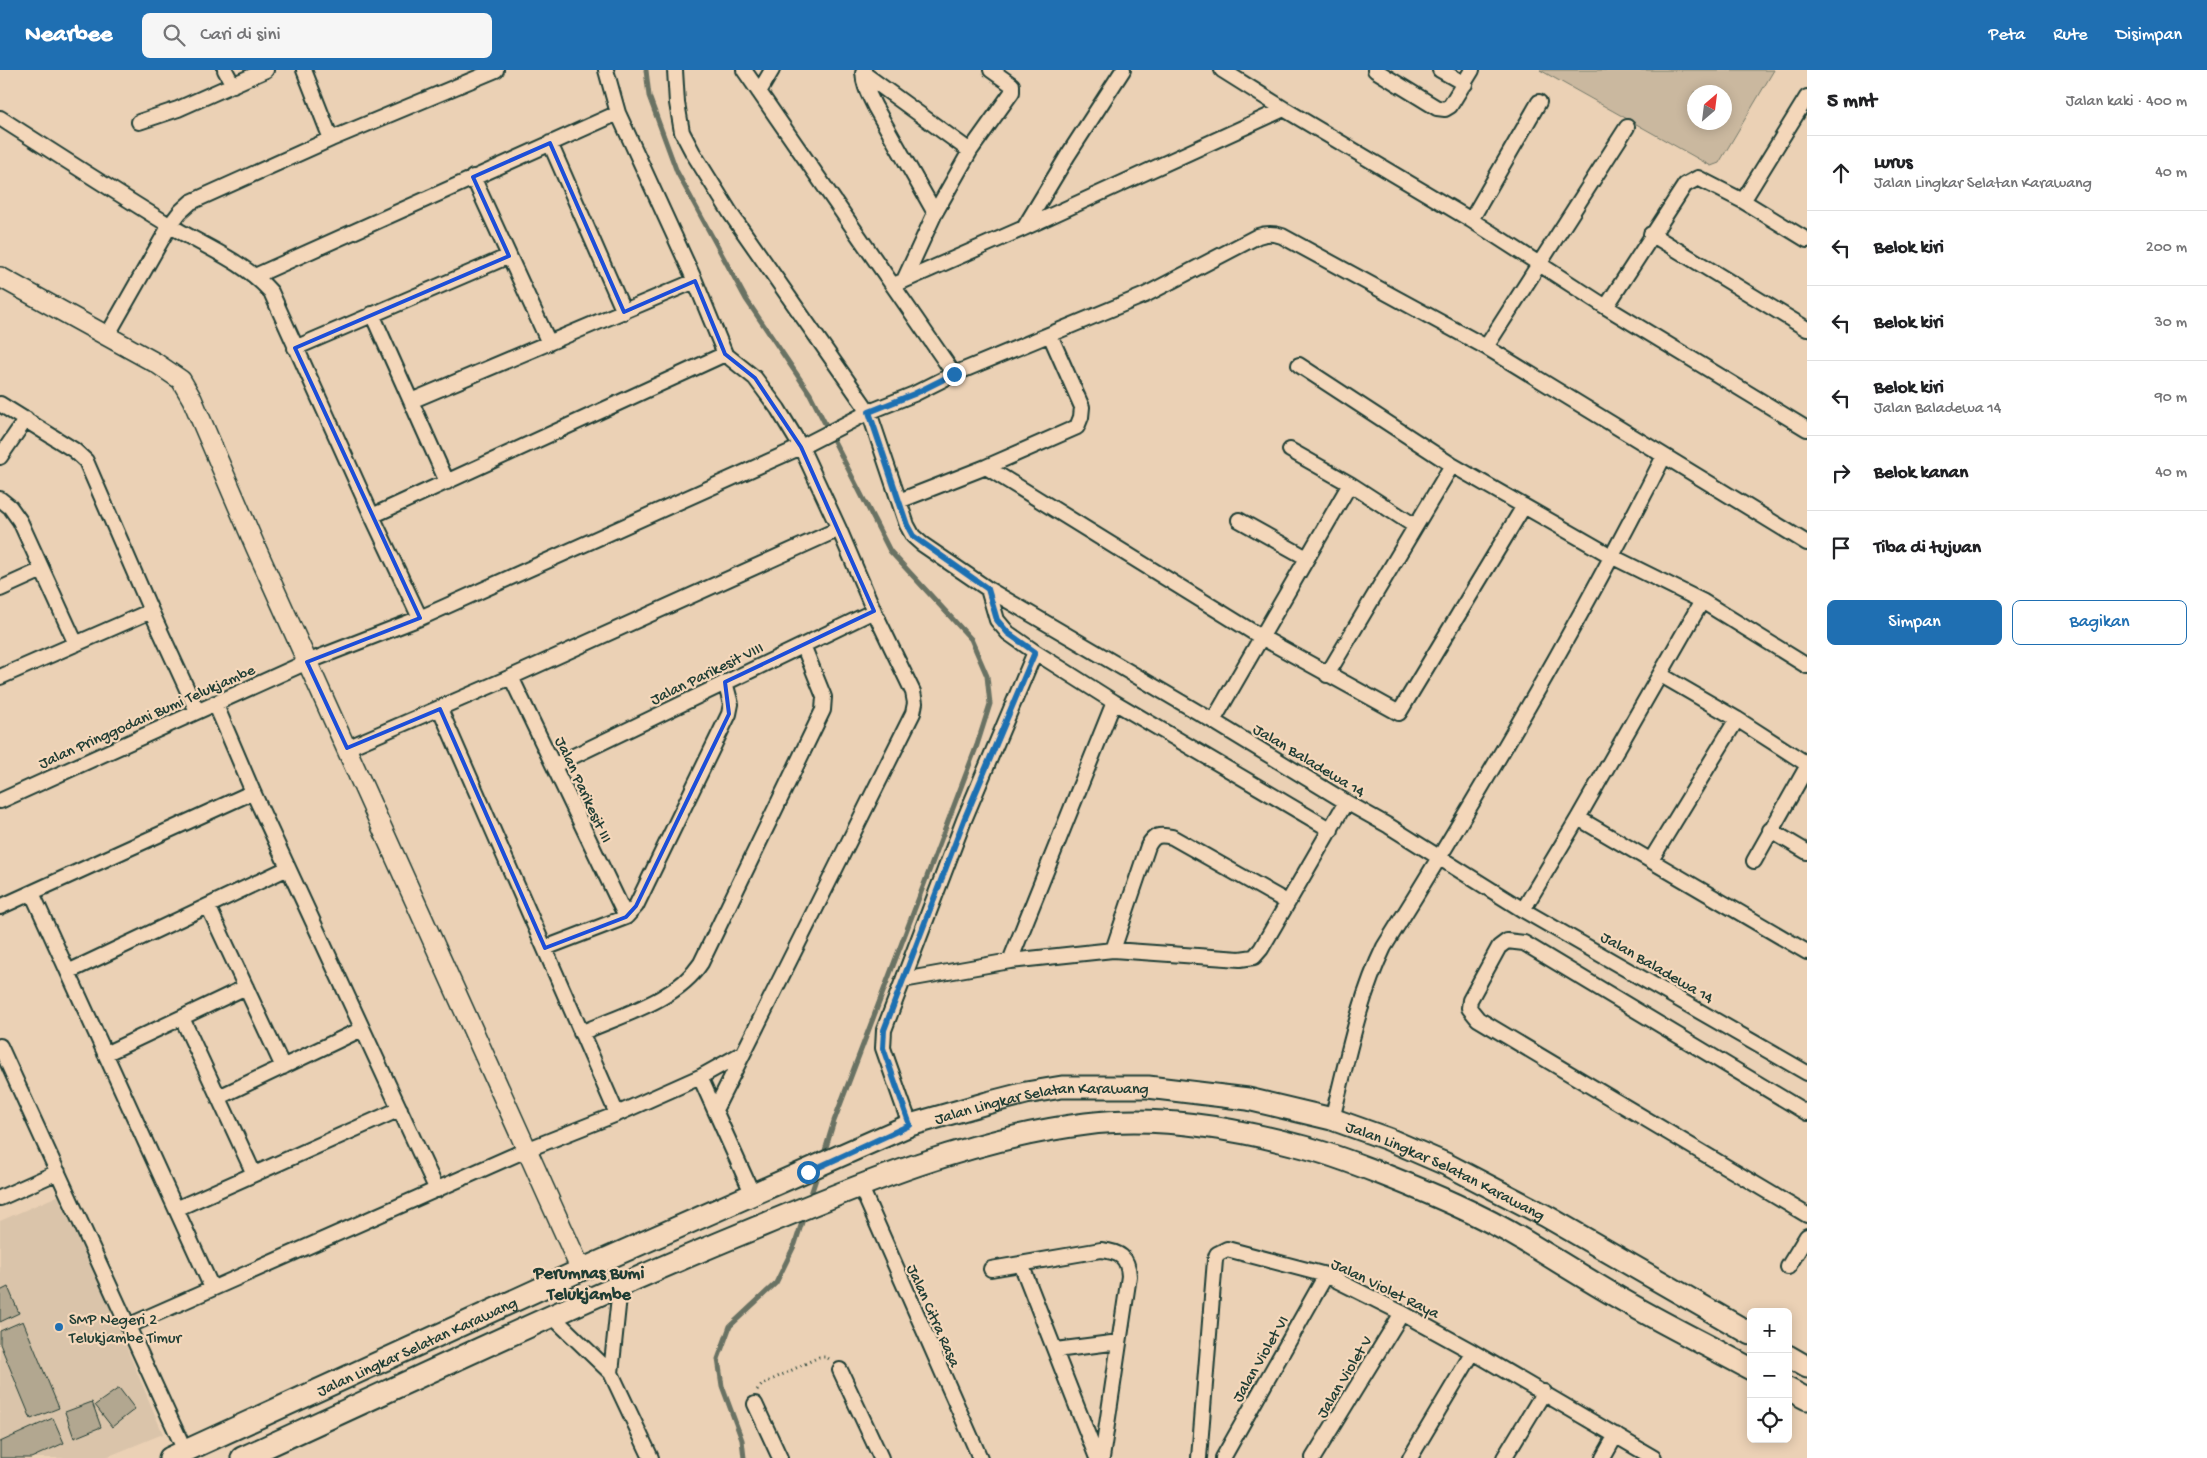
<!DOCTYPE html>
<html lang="id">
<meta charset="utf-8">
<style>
:root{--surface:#fff;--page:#f6f6f6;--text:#202124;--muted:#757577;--line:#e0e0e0;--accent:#1f6fb2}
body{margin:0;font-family:"Gochi Hand",sans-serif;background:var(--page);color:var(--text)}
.controls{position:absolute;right:15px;bottom:15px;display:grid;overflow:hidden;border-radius:8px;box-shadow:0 2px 12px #0003}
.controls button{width:45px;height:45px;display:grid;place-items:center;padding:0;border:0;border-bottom:1px solid var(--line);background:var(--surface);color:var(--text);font:25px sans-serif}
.compass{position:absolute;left:1687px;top:15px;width:45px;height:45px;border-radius:50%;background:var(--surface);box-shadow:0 2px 12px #0003;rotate:28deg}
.stop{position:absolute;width:15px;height:15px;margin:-11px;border:4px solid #1f6fb2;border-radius:50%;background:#fff}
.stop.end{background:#1f6fb2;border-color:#fff;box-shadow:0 1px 5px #0008}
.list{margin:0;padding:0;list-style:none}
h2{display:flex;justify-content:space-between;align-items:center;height:65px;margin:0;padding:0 20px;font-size:21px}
h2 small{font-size:16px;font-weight:400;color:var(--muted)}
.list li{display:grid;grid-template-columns:32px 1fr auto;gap:15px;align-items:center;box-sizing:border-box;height:75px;padding:0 20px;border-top:1px solid var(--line)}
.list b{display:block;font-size:19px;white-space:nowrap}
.list p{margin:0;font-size:16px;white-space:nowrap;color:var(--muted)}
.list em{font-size:16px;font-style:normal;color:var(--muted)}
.actions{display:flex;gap:10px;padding:15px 20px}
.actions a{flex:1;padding:11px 0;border:1px solid var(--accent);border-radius:8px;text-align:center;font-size:18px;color:var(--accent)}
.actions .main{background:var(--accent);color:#fff}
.icon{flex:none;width:28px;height:28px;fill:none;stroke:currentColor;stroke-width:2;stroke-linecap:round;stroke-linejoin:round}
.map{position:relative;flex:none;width:1807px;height:1388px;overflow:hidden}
header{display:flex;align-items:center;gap:30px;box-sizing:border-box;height:70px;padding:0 25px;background:var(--accent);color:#fff}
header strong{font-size:24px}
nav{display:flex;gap:28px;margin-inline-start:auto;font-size:18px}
.search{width:350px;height:45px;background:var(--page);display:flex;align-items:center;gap:12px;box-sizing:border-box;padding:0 18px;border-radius:8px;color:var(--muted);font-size:19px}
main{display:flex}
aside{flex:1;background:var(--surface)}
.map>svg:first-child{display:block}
</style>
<header>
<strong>Nearbee</strong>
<div class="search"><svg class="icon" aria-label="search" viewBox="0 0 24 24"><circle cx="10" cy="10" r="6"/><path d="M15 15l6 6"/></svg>Cari di sini</div>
<nav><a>Peta</a><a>Rute</a><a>Disimpan</a></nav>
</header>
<main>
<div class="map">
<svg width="1807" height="1388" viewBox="0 0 1807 1388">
<rect width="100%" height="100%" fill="#ebd1b5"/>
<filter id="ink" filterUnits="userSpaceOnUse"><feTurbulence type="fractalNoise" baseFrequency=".02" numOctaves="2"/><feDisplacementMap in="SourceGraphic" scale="10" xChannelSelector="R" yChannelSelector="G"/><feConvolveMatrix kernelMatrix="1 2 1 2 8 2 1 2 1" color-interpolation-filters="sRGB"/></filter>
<g filter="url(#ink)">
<path fill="#dac4aa" d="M62,1124L163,1364L104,1388H0V1151Z"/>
<path fill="#cab89f" stroke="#747a6a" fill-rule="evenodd" d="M1540,0H1774L1719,93L1711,96ZM1694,22H1724V52H1694Z"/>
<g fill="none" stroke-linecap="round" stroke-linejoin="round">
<path stroke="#697263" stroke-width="5" d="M646,0L649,26L677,102L746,229L810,324L890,481L971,569L987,606L990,634L977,675L834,1051L823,1087
M809,1130L818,1103
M744,1388L742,1370L722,1316L718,1289L730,1256L776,1213L795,1174L804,1146"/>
</g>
<path fill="#b2a790" stroke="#1f3d34" d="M8,1217L19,1243L0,1252V1221Z
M23,1251L59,1338L31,1349L0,1274V1261Z
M119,1318L135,1339L112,1357L95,1335Z
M92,1332L101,1357L74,1368L65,1342Z
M53,1348L64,1373L31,1388H0V1372Z"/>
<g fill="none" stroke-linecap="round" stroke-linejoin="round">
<g stroke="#1f3d34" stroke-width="18">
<path id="street" d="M225,0L233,15
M304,0L331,69
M606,0L618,43L695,211L725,284L755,308L778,339L801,377L839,459L874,541L913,622L915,633L913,643L715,1040
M675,0L677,33L682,62L693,83L731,144L869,342L907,455L913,466L922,474L988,519L1213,651L1346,732L1389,756L1523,840L1807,1003
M744,0L954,304
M864,0C861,11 870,27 875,37L935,143
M1222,0L1284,39L1471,150L1606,237L1807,359
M1375,0L1437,38L1445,39L1450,36L1472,0
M1440,0L1465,14
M863,3L970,81
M759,22L772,0
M0,48C56,84 112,120 169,155C203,176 244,191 271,222L372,446L420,548
M139,52L178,39L266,0
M550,73L624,242
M473,107L549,273
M1743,131L1807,27
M1471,150L1539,32
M1024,158L1068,85L1123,0
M1651,164L1807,259
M255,206L618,43
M905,208L935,143L970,81L1012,22V15L991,0
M894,215L1024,158L1284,39
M1606,237L1685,115L1698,108L1743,131L1807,170
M372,244L447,412
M107,266L170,155L180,142L191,132L331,69L496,0
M1486,277L1627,57
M295,278L509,186
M1299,295L1452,395L1613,487L1702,531L1807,596
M411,331L695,211
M0,334L74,380L86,391L151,541L197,641
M1290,380L1350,414L1415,456
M0,387L26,349
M986,397L1261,567L1399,643L1524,436
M0,429L10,437L20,451L76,574
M899,431L986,397L1077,357L1081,347L1082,337L1050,265
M372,446L725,284
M1239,450L1307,488
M0,519L42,500
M988,519L997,550L1008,563L1035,582L1114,632L1331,760
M1327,605L1452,395
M1661,605L1737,649L1807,694
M0,607L151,541
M511,607L626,847
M215,633L253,722L437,1120
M440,639L617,1044
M1213,651L1350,414
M347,678L511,607L839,459
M555,695L874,541
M0,731L307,592L420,548L801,377L869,342L914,324L954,304L1145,225L1258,166C1267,163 1273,163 1282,166L1486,277L1807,473
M1578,748L1807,882
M1770,760L1807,782
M1651,790L1737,649
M1754,791L1807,697
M32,823L212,1218
M208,836L283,997
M0,837L253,722
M1523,840L1578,748L1702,531
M545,878L626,847L636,836L729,644L731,634L725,612
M1113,880L1148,776C1154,765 1159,764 1172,767L1287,832
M1010,891L1114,632
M68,902L288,798
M903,910L1010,891L1113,880L1240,889L1254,887L1261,879L1346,732
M182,948L254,1104
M581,963C621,945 676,931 701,893L823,640L824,627L803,575
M0,976L185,1381
M105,984L246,917
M700,1007L753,1125
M219,1027L362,959
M1807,1043L1524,873L1507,871L1499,877L1470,930L1469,938L1478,949L1807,1145
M1332,1049C1347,991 1358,931 1384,877C1484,717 1579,554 1664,386
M910,1055L883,978L884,960L964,750L1035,582
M860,1115L980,1388
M0,1128L58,1102
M176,1139L400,1039
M1021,1194L1097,1388
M1788,1197L1807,1166
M991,1199L1101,1180C1120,1182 1128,1187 1129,1206L1102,1388
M553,1247L611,1303L651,1388
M128,1256L526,1080L617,1044L700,1007L743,983
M1056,1280L1119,1272
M840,1300L881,1388
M611,1303L620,1217
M755,1334L780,1388
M1199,1388L1215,1190L1217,1184L1227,1179L1326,1205L1402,1243L1473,1282L1654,1388
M1223,1388L1326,1205
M1313,1388L1402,1243
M1410,1388L1473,1282
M1504,1388L1544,1322
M1603,1388L1616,1365"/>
</g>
<g stroke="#1f3d34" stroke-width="22">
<path id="secondary" d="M0,207L156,293L181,310L192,329L256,478L581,1200"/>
</g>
<g stroke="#1f3d34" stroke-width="25">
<g id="primary">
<path d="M1788,1286L1807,1297"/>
<path d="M1788,1319L1807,1329"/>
<path id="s1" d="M170,1388L581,1200L910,1055L987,1033L1026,1023L1062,1017H1148L1248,1029L1332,1049L1388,1069L1448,1095L1546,1146L1751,1264"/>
<path d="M242,1388C414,1310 584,1228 758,1157C864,1113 972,1068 1086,1054C1156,1045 1228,1057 1296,1075C1325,1082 1354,1093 1382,1104C1430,1123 1478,1143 1523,1170C1553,1188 1583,1207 1614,1225C1658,1251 1705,1274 1751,1299"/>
</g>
</g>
<path stroke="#1f3d34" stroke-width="3" stroke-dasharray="1 4" stroke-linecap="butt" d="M757,1320L763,1314L819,1287H826L831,1290"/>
<use href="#street" stroke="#f4d7ba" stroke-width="14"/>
<use href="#secondary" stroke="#f4d7ba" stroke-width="19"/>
<use href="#primary" stroke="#f4d7ba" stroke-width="21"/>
</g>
</g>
<g fill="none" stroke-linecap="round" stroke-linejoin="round" filter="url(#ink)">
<path stroke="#1f6fb2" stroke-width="6" d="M808,1102L910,1055L883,978L884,960L964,750L1035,582L1008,563L997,550L988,519L913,466L907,455L869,342L914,324L954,304"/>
</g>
<path fill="none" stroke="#1d4ed8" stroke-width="4" stroke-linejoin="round" d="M550,73L624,242L695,211L725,284L755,308L801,377L874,541L725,612L729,644L636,836L626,847L545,878L440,639L347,678L307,592L420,548L295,278L509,186L473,107Z"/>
<circle fill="#1f6fb2" stroke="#f4d7ba" stroke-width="2" cx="59" cy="1257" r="5"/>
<g text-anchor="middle" stroke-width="4.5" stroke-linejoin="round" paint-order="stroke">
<g font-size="16" fill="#1f3d34" stroke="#f4d7ba">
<text transform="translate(706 602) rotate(-26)" y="6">Jalan Parikesit VIII</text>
<text transform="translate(146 645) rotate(-24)" y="6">Jalan Pringgodani Bumi Telukjambe</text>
<text transform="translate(1310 689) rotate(31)" y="6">Jalan Baladewa 14</text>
<text transform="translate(585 719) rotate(65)" y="6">Jalan Parikesit III</text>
<text transform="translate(1658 896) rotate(30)" y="6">Jalan Baladewa 14</text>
<text dy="6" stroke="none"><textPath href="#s1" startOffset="946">Jalan Lingkar Selatan Karawang</textPath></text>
<text dy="6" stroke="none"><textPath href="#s1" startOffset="1366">Jalan Lingkar Selatan Karawang</textPath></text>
<text transform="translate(1386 1217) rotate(26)" y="6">Jalan Violet Raya</text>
<text transform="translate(935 1245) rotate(66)" y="6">Jalan Citra Rasa</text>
<text dy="6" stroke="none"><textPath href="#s1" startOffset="271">Jalan Lingkar Selatan Karawang</textPath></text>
<text transform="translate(1259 1288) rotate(-60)" y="6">Jalan Violet VI</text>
<text transform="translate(1343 1306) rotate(-59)" y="6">Jalan Violet V</text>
</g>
<g font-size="16" fill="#1f3d34" stroke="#f4d7ba" text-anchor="start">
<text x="69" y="1254">SMP Negeri 2<tspan x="69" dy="18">Telukjambe Timur</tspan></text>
</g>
<g font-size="18" font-weight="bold" fill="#1f3d34" stroke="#f4d7ba">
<text x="589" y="1208">Perumnas Bumi<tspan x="589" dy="21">Telukjambe</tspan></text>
</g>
</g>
</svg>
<div class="controls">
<button>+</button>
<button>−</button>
<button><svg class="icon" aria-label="locate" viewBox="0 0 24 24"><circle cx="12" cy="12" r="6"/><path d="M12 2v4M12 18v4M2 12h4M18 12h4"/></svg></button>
</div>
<svg class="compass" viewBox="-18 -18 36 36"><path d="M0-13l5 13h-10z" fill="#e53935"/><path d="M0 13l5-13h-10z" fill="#757577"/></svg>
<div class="stop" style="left:808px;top:1102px"></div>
<div class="stop end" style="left:954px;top:304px"></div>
</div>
<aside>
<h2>5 mnt<small>Jalan kaki · 400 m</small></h2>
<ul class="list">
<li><svg class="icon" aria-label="ahead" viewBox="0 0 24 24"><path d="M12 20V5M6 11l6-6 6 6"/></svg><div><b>Lurus</b><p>Jalan Lingkar Selatan Karawang</p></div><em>40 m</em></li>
<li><svg class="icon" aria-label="left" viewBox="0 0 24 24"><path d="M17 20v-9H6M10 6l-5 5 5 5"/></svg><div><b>Belok kiri</b></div><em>200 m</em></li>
<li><svg class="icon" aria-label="left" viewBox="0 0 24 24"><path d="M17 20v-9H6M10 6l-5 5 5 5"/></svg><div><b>Belok kiri</b></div><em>30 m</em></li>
<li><svg class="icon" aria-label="left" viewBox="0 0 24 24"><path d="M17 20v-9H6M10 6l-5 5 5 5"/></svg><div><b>Belok kiri</b><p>Jalan Baladewa 14</p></div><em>90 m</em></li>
<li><svg class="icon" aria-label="right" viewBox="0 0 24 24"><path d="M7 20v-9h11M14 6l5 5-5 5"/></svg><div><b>Belok kanan</b></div><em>40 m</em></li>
<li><svg class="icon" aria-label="arrive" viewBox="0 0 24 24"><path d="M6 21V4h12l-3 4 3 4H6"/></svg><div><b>Tiba di tujuan</b></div></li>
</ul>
<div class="actions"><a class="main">Simpan</a><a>Bagikan</a></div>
</aside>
</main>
